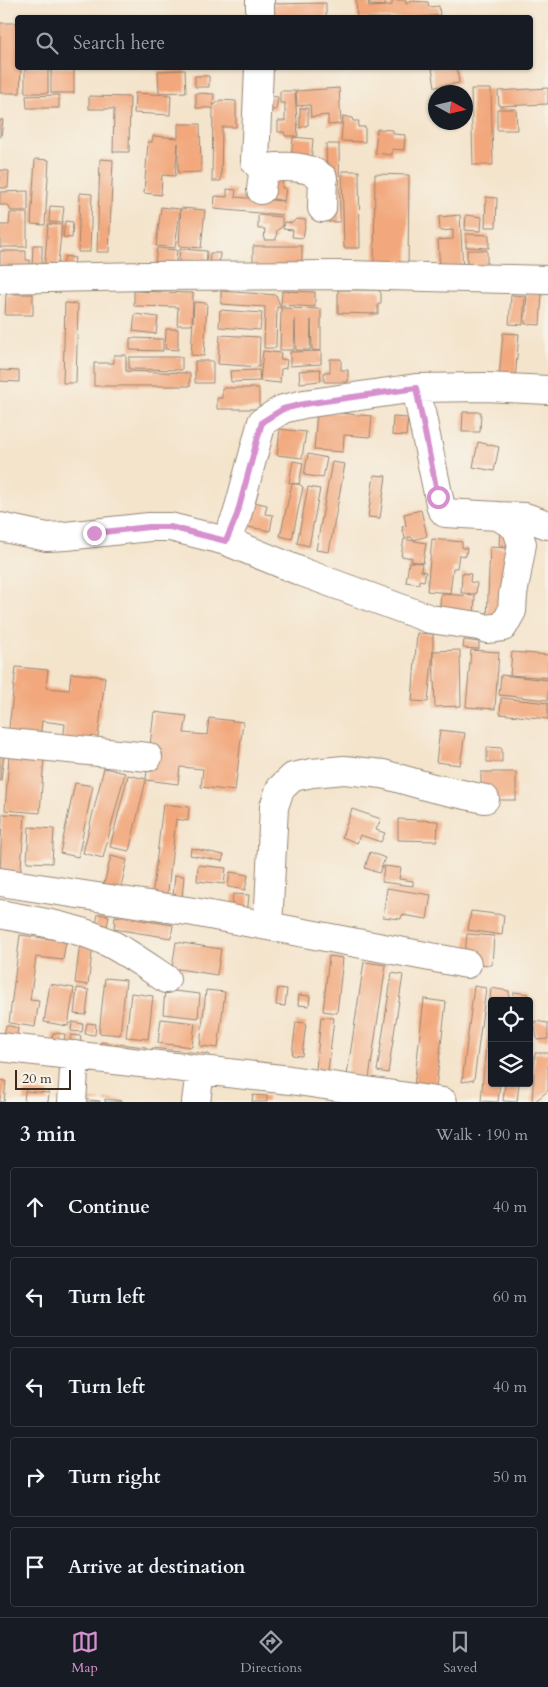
<!DOCTYPE html>
<meta charset="utf-8">
<style>
:root{--surface:#171b24;--page:#242831;--text:#f1f3f6;--muted:#9ea1a6;--line:#363941;--accent:#d690ce}
body{margin:0;font-family:Cardo,serif;background:var(--page);color:var(--text)}
.controls{position:absolute;right:15px;bottom:15px;display:grid;overflow:hidden;border-radius:5px;box-shadow:0 1px 4px #0004}
.controls button{width:45px;height:45px;display:grid;place-items:center;padding:0;border:0;border-bottom:1px solid var(--line);background:var(--surface);color:var(--text);font:25px sans-serif}
.compass{position:absolute;left:428px;top:85px;width:45px;height:45px;border-radius:50%;background:var(--surface);box-shadow:0 1px 4px #0004;rotate:98deg}
.scale{position:absolute;left:15px;bottom:12px;width:56px;box-sizing:border-box;padding-left:5px;border:2px solid #3b2a1e;border-top:0;font-size:14px;line-height:18px;white-space:nowrap;color:#3b2a1e;-webkit-text-stroke:4px #f7f3e8;paint-order:stroke}
.stop{position:absolute;width:15px;height:15px;margin:-11px;border:4px solid #d690ce;border-radius:50%;background:#fff}
.stop.end{background:#d690ce;border-color:#fff;box-shadow:0 1px 5px #0008}
.list{margin:0;padding:0;list-style:none}
h2{display:flex;justify-content:space-between;align-items:center;height:65px;margin:0;padding:0 20px;font-size:21px}
h2 small{font-size:16px;font-weight:400;color:var(--muted)}
.list li{display:grid;grid-template-columns:32px 1fr auto;gap:15px;align-items:center;box-sizing:border-box;height:80px;margin:0 10px 10px;padding:0 10px;border:1px solid var(--line);border-radius:5px}
.list b{display:block;font-size:19px;white-space:nowrap}
.list em{font-size:16px;font-style:normal;color:var(--muted)}
.icon{flex:none;width:28px;height:28px;fill:none;stroke:currentColor;stroke-width:2;stroke-linecap:round;stroke-linejoin:round}
.map{position:relative;flex:none;width:548px;height:1102px;overflow:hidden}
.search{position:absolute;background:var(--surface);box-shadow:0 1px 4px #0004;left:15px;right:15px;top:15px;height:55px;display:flex;align-items:center;gap:12px;box-sizing:border-box;padding:0 18px;border-radius:5px;color:var(--muted);font-size:19px}
.sheet{height:515px;background:var(--surface)}
nav{display:flex;justify-content:space-around;align-items:center;box-sizing:border-box;height:70px;border-top:1px solid var(--line);background:var(--surface);font-size:14px;color:var(--muted)}
nav a{display:grid;justify-items:center;gap:2px}
nav .on{color:var(--accent)}
.map>svg:first-child{display:block}
</style>
<div class="map">
<svg width="548" height="1102" viewBox="0 0 548 1102">
<rect width="100%" height="100%" fill="#f7f3e8"/>
<filter id="ink" filterUnits="userSpaceOnUse"><feTurbulence type="fractalNoise" baseFrequency=".02" numOctaves="2"/><feDisplacementMap in="SourceGraphic" scale="10" xChannelSelector="R" yChannelSelector="G"/><feConvolveMatrix kernelMatrix="1 2 1 2 8 2 1 2 1" color-interpolation-filters="sRGB"/></filter>
<filter id="wash" filterUnits="userSpaceOnUse"><feTurbulence type="fractalNoise" baseFrequency=".0096" numOctaves="4" result="noise"/><feDisplacementMap in="SourceGraphic" scale="20" xChannelSelector="R" yChannelSelector="G"/><feGaussianBlur stdDeviation="1.12" result="paint"/><feColorMatrix in="noise" values="0 0 0 0 0 0 0 0 0 0 0 0 0 0 0 0 0 1.4 0 .05"/><feComposite in="paint" operator="in"/></filter>
<g filter="url(#wash)">
<rect width="100%" height="100%" fill="#f4e4cc"/>
<g id="blocks">
<path fill="#f2a77b" d="M356,0H368L369,7L385,6L370,5V0H385V6L392,5V0H406V4L412,1L428,2L429,7L439,6L440,15L414,18H357Z
M326,3V18H271V4Z
M0,23H18V68H21L20,93H0Z
M25,68H48V93H25Z
M51,68H74V93H51Z
M432,68H457L459,83L435,87Z
M185,70L186,92L159,93L158,71Z
M195,76H209V87H195Z
M339,88L341,124L328,125V115L311,117L310,105L297,106L296,91Z
M548,88V104L499,106L498,91Z
M471,89H491L493,165H473Z
M280,91H295L298,136H285L284,132H278V121H285V103H280Z
M135,93L171,95L170,115L134,113Z
M196,93L214,94L213,106L220,100L236,101V127H222L221,181H212L213,108H196Z
M59,95V108H27L26,96Z
M251,95L278,97L276,110L249,108Z
M89,96L130,97L129,152H113L114,109H89Z
M300,108H308V125L300,128Z
M497,109H516L517,130H497Z
M343,116L352,118L353,121H359L358,127H365V142L341,141Z
M0,120H3L1,137H0Z
M178,124H200L201,172L178,173V143L175,176L162,175L161,195L144,193L148,142H152L153,136L178,138Z
M377,129L393,130V134L405,135L404,150L392,149V155L375,153Z
M293,137L313,139L311,163L291,157Z
M326,144H339L340,222H328Z
M35,159L49,160L45,225L31,224Z
M100,159L113,160L109,252H97Z
M0,170L9,171L8,188H0Z
M342,171H359L360,248H344Z
M375,174L409,175L408,270H374Z
M270,175L283,177L282,188H286L282,215L214,209L215,196L227,197V189L236,190L235,197L284,201L267,198Z
M28,191V211H11L8,205H0V192Z
M80,193L92,194L90,252H78Z
M486,197L497,198L496,227H485Z
M50,206L64,207L62,223L49,222Z
M161,207L180,209L175,248L156,246Z
M181,208L205,210L201,248L179,246Z
M10,213H27V247H0V225H9Z
M258,215L282,217V227L277,230L276,240H264L265,229H258Z
M460,215L463,269L440,270L438,240L453,239V230L440,231L439,217Z
M466,215L482,217L481,231L465,230Z
M296,219L306,220L303,238L292,237L293,230L283,229L284,222L292,223Z
M65,221L73,222L72,238L63,237Z
M48,224L62,225L57,272L44,271Z
M466,234L489,235V248L466,247Z
M33,245H42V269L32,268Z
M253,246H302V269L253,270Z
M157,248L177,250L175,272L154,270Z
M180,249L207,251L206,273L178,271Z
M467,250H487V271H467Z
M0,251H26V260H30V274L0,273Z
M210,253H220L219,269L209,268Z
M65,256L75,258L72,271L61,273Z
M338,290H378L381,293V304H378V314L338,313Z
M134,291L193,293L192,325H177L178,307L134,306Z
M221,291L276,295L281,308L277,307L276,348H264L265,307L221,304Z
M282,291L315,292V307L281,305Z
M527,293H542L540,325L525,324Z
M6,294H33V315H5Z
M511,295L525,296L523,325L509,324Z
M194,302L207,303L204,356L191,355Z
M65,303L78,304L76,383H63Z
M281,308L321,309V351L312,350L311,320L310,350H296L295,319L294,350H280Z
M220,310L262,313L260,330L219,327Z
M135,314L158,317L156,334L133,331Z
M166,329H178V350L165,349Z
M503,333L519,334L515,380L499,378Z
M220,335L260,337L259,367L218,364Z
M130,338L163,339V351L130,350Z
M263,351L281,353L280,359L287,360L286,368L281,369L280,383L260,381Z
M321,351V364L290,366V352Z
M114,355H126V371L190,373V386H94V363H114Z
M129,357H182V370L129,369Z
M330,359H341V370H348V382H324V372H330Z
M195,361H213V383H195Z
M320,369L321,381L300,383L299,371Z
M0,370L19,371V382L0,381Z
M259,370L260,381L231,382L230,371Z
M222,388H259V409H217V398H222Z
M317,411L372,416L370,437L344,435L343,452L314,450Z
M463,412H481L480,432H462Z
M393,417L408,418L406,436L392,435Z
M280,429L306,432L302,458L277,455Z
M478,442L499,447L494,471L473,467Z
M308,454L327,458L323,478L304,475Z
M293,461L303,463L299,484L303,487L292,539L280,536L292,484H299L289,483Z
M332,462L345,464L329,552L316,550Z
M374,475L386,476L380,518L368,517Z
M308,487L320,489L309,546L297,543Z
M254,502L267,505L265,514L273,515L270,531L243,526Z
M421,510L427,536L414,540L411,537L405,538L402,527L406,526L404,514Z
M500,528L510,529L509,546L499,545Z
M404,539L426,543L423,563L411,561L412,558L401,556Z
M432,539L462,542V548H467L466,556L459,555L457,568H453L450,593L427,591Z
M490,547L508,548L505,620L487,619Z
M409,562L422,563L421,571L426,572L424,581L419,580V584L406,582Z
M462,573L471,574L470,582L477,583L476,594L461,593Z
M441,594L475,596L474,617L439,614Z
M417,633L433,634V651L428,702L412,701Z
M464,640L479,642V649L463,648Z
M460,650L461,706L435,707L433,651Z
M471,650L499,652L495,709L466,707Z
M512,652L548,655V678L510,675Z
M16,667L48,670L46,688L69,690L71,673L105,677L97,746L63,742L65,724L42,721L40,739L8,736Z
M501,675L548,680V700L499,695Z
M501,698L548,703V719L500,714Z
M154,712L187,716L184,733L207,735L209,718L243,722L235,791L201,787L203,769L180,767L178,784L146,780L129,851L110,847L128,775L146,779Z
M440,730L465,733L460,765L436,762Z
M487,747L502,748V762H487Z
M0,753L4,754L1,781H0Z
M9,756L44,758L40,813L5,810Z
M104,768L125,773L103,858L83,853Z
M481,772H516V800H487L481,789Z
M75,783L93,786L78,857L60,853Z
M163,804L189,807L188,821L176,819L167,900L152,898Z
M352,809L381,819L376,830L385,833L381,842L360,835L357,843L342,837Z
M2,814L25,815L20,880L0,878Z
M398,819L438,821L437,841L398,840Z
M29,827L54,829L52,863L27,862Z
M191,848L224,855L222,861L190,855Z
M370,852L385,858L379,873L365,868Z
M111,856L127,860L119,896L102,892Z
M198,865L226,868L224,884L197,881Z
M384,866L401,868L399,879L413,881V886L382,882Z
M230,872L248,875L245,890L228,887Z
M175,875L184,876L182,898L173,897Z
M387,888L431,895L427,919L402,915L401,919L383,917Z
M233,894L249,895L247,916L231,915Z
M471,911L504,915L502,935L468,930Z
M98,914L109,916L105,937L94,935Z
M115,916L173,925L171,938L114,929Z
M467,934L494,936L492,965L474,964L475,952H465Z
M20,935L66,941L63,960L36,957L30,1000L39,1001L35,1027L9,1023Z
M176,942L221,949L217,975L172,968Z
M80,943L93,945L88,985L75,983Z
M329,956L343,958L337,1013L323,1011Z
M364,962L386,965L369,1078L347,1075Z
M392,973L403,975L388,1073L377,1071Z
M105,978L126,980L120,1035L99,1033Z
M50,984L74,988L68,1026L44,1022Z
M474,986L486,988L474,1080L462,1082Z
M77,988L89,990L86,1015L74,1014Z
M278,988L287,989L285,1006L276,1005Z
M491,988L509,991V1001H492V1083H500L498,1102L481,1101Z
M165,990L200,994L198,1018L163,1014Z
M206,990L225,992L218,1048L200,1046Z
M514,992L529,994L528,1001H513Z
M131,993L153,996L148,1039L126,1037Z
M299,995L310,996L309,1006L298,1005Z
M424,999L446,1002L436,1088L414,1086Z
M321,1017L334,1018L327,1081L315,1079Z
M161,1019L195,1023L192,1047L158,1043Z
M534,1021L548,1023V1039L537,1040Z
M72,1022L83,1024L82,1032L71,1031Z
M296,1022L306,1023L302,1056L292,1055Z
M87,1023L96,1024L95,1035L85,1034Z
M6,1025L18,1028L16,1043L3,1041Z
M53,1033L65,1034L63,1048L51,1046Z
M71,1035L81,1036L79,1051L69,1050Z
M101,1042L146,1047L145,1058L100,1053Z
M152,1048L209,1054L208,1067L151,1060Z
M535,1053H548V1091L534,1102H532Z
M0,1080L6,1081L4,1102H0Z
M505,1083H519L517,1102L503,1101Z
M25,1091L49,1093L48,1102H24Z
M253,1095L267,1096V1102H252Z
M81,1099L100,1101V1102H80Z
M105,1099L123,1101L122,1102H105Z"/>
</g>
</g>
<g filter="url(#ink)">
<use href="#blocks" fill-opacity="0" stroke="#988775" stroke-width="1"/>
<g fill="none" stroke-linecap="round" stroke-linejoin="round">
<g stroke="#988775" stroke-width="30">
<path id="minor" d="M260,18V0
M259,68L255,161L257,164L267,168
M261,190L263,173L267,168C285,166 309,165 323,178L322,208
M0,279L146,276L347,275L548,280
M416,388L441,508L445,513L498,516
M0,527L47,537L66,536L149,527H170L226,541L237,515L262,422L283,409L304,404L416,388L485,387L548,390
M226,541L302,572L430,619L479,626L487,629L503,627L512,611L513,595L522,544L516,527L498,516L525,517L548,525
M0,742L148,757
M0,882L194,912L467,964
M0,914C34,921 80,927 111,944C130,954 148,967 166,979
M268,926L274,807L280,789L293,777L312,773L344,770L383,774L433,788L485,799
M0,1047L290,1080L443,1102
M72,1102L75,1055
M196,1102L200,1071"/>
</g>
<use href="#minor" stroke="#fff" stroke-width="28"/>
</g>
</g>
<g fill="none" stroke-linecap="round" stroke-linejoin="round" filter="url(#ink)">
<path stroke="#d690ce" stroke-width="6" d="M94,533L149,527H170L226,541L237,515L262,422L283,409L304,404L416,388L438,497"/>
</g>
</svg>
<div class="controls">
<button><svg class="icon" aria-label="locate" viewBox="0 0 24 24"><circle cx="12" cy="12" r="6"/><path d="M12 2v4M12 18v4M2 12h4M18 12h4"/></svg></button>
<button><svg class="icon" aria-label="layers" viewBox="0 0 24 24"><path d="M12 4l9 5-9 5-9-5zM3 14l9 5 9-5"/></svg></button>
</div>
<svg class="compass" viewBox="-18 -18 36 36"><path d="M0-13l5 13h-10z" fill="#e53935"/><path d="M0 13l5-13h-10z" fill="#9ea1a6"/></svg>
<div class="scale">20 m</div>
<div class="stop" style="left:438px;top:497px"></div>
<div class="stop end" style="left:94px;top:533px"></div>
<div class="search"><svg class="icon" aria-label="search" viewBox="0 0 24 24"><circle cx="10" cy="10" r="6"/><path d="M15 15l6 6"/></svg>Search here</div>
</div>
<section class="sheet">
<h2>3 min<small>Walk · 190 m</small></h2>
<ul class="list">
<li><svg class="icon" aria-label="ahead" viewBox="0 0 24 24"><path d="M12 20V5M6 11l6-6 6 6"/></svg><div><b>Continue</b></div><em>40 m</em></li>
<li><svg class="icon" aria-label="left" viewBox="0 0 24 24"><path d="M17 20v-9H6M10 6l-5 5 5 5"/></svg><div><b>Turn left</b></div><em>60 m</em></li>
<li><svg class="icon" aria-label="left" viewBox="0 0 24 24"><path d="M17 20v-9H6M10 6l-5 5 5 5"/></svg><div><b>Turn left</b></div><em>40 m</em></li>
<li><svg class="icon" aria-label="right" viewBox="0 0 24 24"><path d="M7 20v-9h11M14 6l5 5-5 5"/></svg><div><b>Turn right</b></div><em>50 m</em></li>
<li><svg class="icon" aria-label="arrive" viewBox="0 0 24 24"><path d="M6 21V4h12l-3 4 3 4H6"/></svg><div><b>Arrive at destination</b></div></li>
</ul>
</section>
<nav>
<a class="on"><svg class="icon" aria-label="map" viewBox="0 0 24 24"><path d="M3 6l6-2 6 2 6-2v14l-6 2-6-2-6 2zM9 4v14M15 6v14"/></svg>Map</a>
<a><svg class="icon" aria-label="directions" viewBox="0 0 24 24"><path d="M12 3l9 9-9 9-9-9zM9 14v-3h6M13 9l2 2-2 2"/></svg>Directions</a>
<a><svg class="icon" aria-label="saved" viewBox="0 0 24 24"><path d="M7 4h10v16l-5-4-5 4z"/></svg>Saved</a>
</nav>
